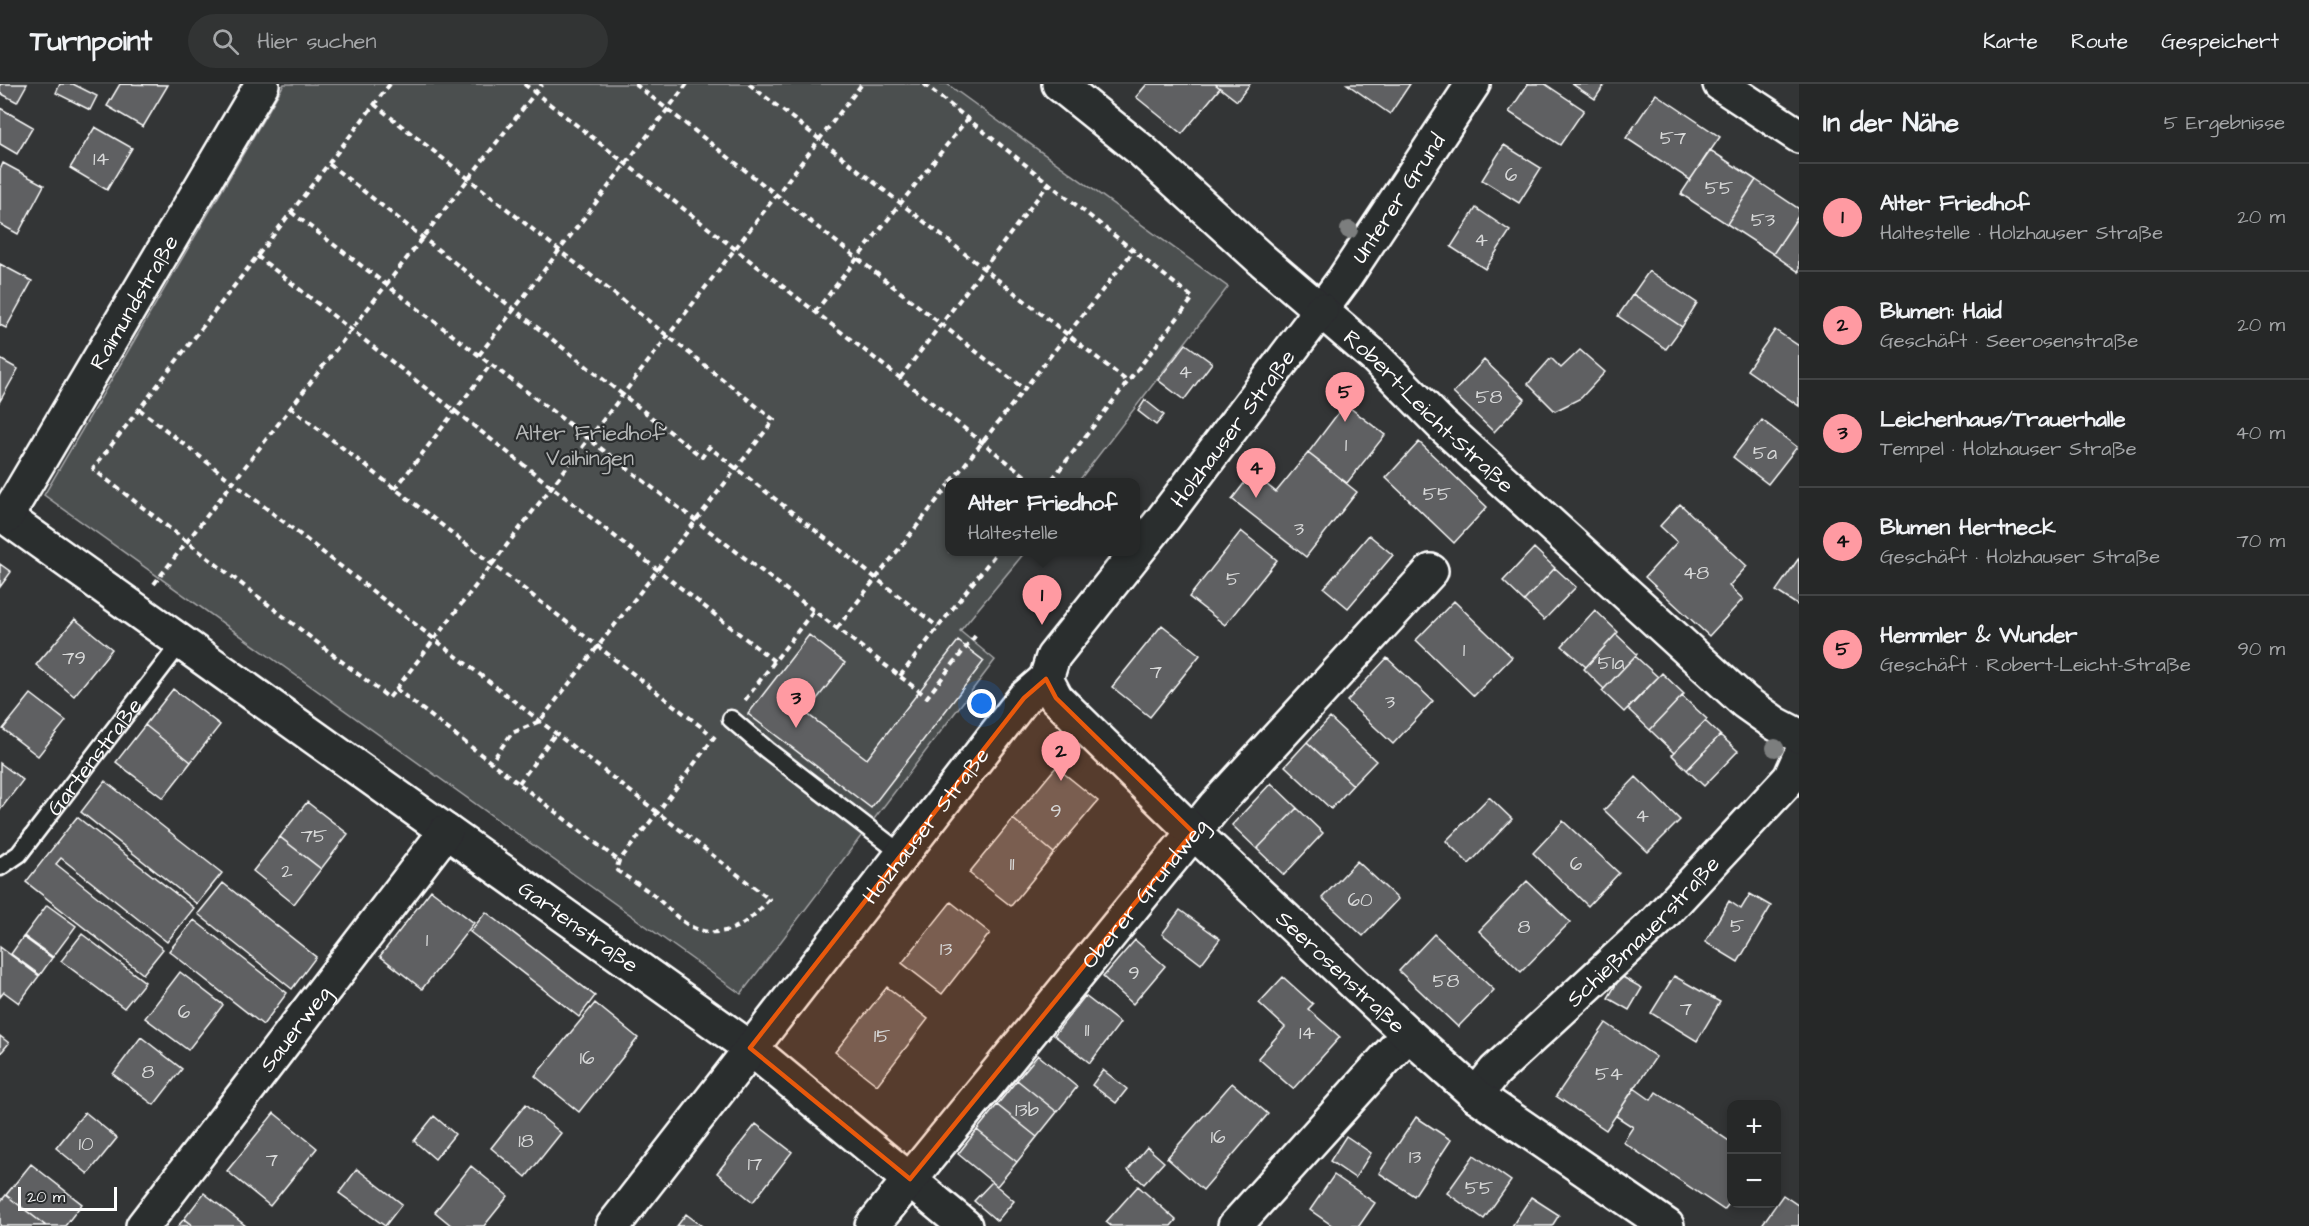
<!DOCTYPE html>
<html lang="de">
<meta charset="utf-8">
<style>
:root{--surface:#262828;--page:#323434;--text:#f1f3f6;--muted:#a4a6a8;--line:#424445;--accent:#ff9aa2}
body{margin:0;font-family:"Architects Daughter",sans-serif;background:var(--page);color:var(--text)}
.controls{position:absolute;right:18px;bottom:18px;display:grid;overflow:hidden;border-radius:12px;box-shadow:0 3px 9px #0003}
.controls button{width:54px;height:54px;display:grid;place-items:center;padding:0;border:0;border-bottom:2px solid var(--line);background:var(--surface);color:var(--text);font:30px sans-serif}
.scale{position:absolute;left:18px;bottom:15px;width:99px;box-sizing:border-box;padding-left:6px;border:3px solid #fff;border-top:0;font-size:16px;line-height:21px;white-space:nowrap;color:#fff;-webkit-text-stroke:4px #2a2d2e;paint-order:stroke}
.you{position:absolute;left:982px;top:620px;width:21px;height:21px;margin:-15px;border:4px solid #fff;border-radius:50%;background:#1a73e8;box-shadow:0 0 0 9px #1a73e833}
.badge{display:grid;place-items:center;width:39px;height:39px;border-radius:50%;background:var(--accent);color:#111;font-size:20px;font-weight:700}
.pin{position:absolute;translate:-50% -50px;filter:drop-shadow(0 2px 3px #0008)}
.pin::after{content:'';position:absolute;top:32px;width:21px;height:18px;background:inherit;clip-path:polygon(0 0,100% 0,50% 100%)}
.popup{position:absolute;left:945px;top:394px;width:195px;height:78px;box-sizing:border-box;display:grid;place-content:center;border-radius:12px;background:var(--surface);filter:drop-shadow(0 2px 4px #0005);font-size:20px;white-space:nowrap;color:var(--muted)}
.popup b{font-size:22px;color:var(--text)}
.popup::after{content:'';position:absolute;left:50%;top:100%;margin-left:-12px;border:12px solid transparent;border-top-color:var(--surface)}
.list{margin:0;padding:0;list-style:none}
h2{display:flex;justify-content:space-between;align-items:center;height:78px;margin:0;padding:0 24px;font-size:26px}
h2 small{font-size:20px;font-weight:400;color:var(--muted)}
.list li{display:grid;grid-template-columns:39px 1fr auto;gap:18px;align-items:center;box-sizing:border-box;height:108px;padding:0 24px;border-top:2px solid var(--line)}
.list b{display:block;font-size:22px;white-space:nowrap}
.list p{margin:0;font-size:20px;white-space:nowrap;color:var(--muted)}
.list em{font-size:20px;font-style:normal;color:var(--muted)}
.icon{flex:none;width:33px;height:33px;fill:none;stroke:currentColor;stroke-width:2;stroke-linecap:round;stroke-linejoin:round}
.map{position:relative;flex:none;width:1799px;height:1142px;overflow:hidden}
header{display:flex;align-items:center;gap:36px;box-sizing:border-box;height:84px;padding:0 30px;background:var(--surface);border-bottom:2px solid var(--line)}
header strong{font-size:28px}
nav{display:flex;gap:33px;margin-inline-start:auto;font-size:21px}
.search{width:420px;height:54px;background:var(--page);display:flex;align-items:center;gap:15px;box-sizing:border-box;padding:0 21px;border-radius:33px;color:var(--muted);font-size:22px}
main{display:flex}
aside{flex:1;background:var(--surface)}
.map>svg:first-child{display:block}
</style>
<header>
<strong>Turnpoint</strong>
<div class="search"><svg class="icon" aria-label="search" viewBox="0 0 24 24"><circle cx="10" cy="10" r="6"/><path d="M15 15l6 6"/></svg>Hier suchen</div>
<nav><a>Karte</a><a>Route</a><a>Gespeichert</a></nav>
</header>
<main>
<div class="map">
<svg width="1799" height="1142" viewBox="0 0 1799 1142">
<rect width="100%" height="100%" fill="#333536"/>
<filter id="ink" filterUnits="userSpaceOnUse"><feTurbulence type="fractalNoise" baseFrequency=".0167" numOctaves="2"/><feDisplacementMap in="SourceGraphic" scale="12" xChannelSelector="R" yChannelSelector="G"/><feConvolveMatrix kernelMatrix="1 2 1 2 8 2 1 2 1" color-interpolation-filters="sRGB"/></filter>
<g filter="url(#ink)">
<path fill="#4c4f50" stroke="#a6a7a8" stroke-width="1.5" d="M284,0H947L1228,203L1078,398H949V468H1025L960,547L995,576L741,910L44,411Z"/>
<path fill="#5f6162" stroke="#fff" stroke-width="1.5" d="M0,0H27L17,18L0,9Z
M60,0H73L97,12L90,26L56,9Z
M120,0L168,1L143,43L107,22Z
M1147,0H1215L1220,4L1182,50L1136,13Z
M1215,0H1250L1237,17Z
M1347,0H1410L1390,30Z
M1528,0H1545L1584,26L1560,61L1509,28Z
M1572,0H1605L1595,15Z
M1656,10L1720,53L1690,96L1626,54Z
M0,24L33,43L17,70L0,60Z
M95,43L132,64L107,106L70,84Z
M1504,61L1541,84L1519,119L1482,96Z
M1710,66L1756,96L1727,140L1681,110Z
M3,79L44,101L18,150L0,140V86Z
M1756,96L1799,125V131L1773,170L1727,140Z
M1476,124L1510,147L1485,185L1451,163Z
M1799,131V188L1773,170Z
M0,180L32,197L6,244L0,241Z
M1649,187L1697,219L1682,243L1633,210Z
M1633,210L1682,243L1666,265L1618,232Z
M1775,246L1799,262V322L1747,286Z
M1186,260L1212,279L1184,316L1158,296Z
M1580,266L1605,288L1581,314L1555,327L1528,300L1551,274L1561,284Z
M0,275L18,285L0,317Z
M1484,276L1525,315L1494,348L1453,309Z
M1145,316L1164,331L1156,341L1138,327Z
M1345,320L1385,351L1347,399L1308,369Z
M1762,336L1797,363L1768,400L1733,373Z
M1419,358L1487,423L1454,459L1386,394Z
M1308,369L1357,408L1306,473L1232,415L1252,389L1276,408Z
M1680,420L1747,482L1729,502L1743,515L1709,552L1645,493L1677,458L1660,442Z
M1241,447L1277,476L1225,541L1189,513Z
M1369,451L1393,471L1348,524L1324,504Z
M1534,464L1555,484L1524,517L1503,497Z
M1799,474V522L1776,507Z
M0,480L11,488L0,503Z
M1555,484L1576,503L1544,536L1524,517Z
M1454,517L1512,573L1474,612L1416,556Z
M1595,526L1618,548L1586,583L1562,562Z
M75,535L112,565L74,612L36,581Z
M1162,541L1200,571L1150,633L1112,603Z
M1616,550L1637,570L1604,605L1584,585Z
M809,551L845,579L806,629L867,675L958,557L984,577L871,724L748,630Z
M1635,572L1658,593L1624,628L1602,607Z
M1387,574L1433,617L1393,660L1347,617Z
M1662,589L1684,610L1650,646L1628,625Z
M173,605L220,641L191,678L145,641Z
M31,610L66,637L38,672L3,645Z
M1682,612L1707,635L1674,669L1650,646Z
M1330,634L1376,677L1353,701L1307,658Z
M1705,637L1720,651L1687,686L1672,671Z
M145,641L191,678L163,714L116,678Z
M1720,651L1738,667L1704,702L1687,686Z
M1307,658L1353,701L1331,725L1285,682Z
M0,679L23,696L0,726Z
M1056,683L1098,717L1054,769L1013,735Z
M1636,693L1680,736L1648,768L1604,726Z
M105,697L222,789L197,820L81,728Z
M1271,699L1297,724L1257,765L1232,741Z
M1489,713L1512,735L1469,780L1446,757Z
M307,718L348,750L321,785L280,753Z
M1297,724L1323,749L1284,791L1257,765Z
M77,733L194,824L167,858L61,774L56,780L163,865L143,890L26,798Z
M1013,735L1054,769L1011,822L969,789Z
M1563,737L1619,789L1588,822L1533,769Z
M280,753L321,785L294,820L253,787Z
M1357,777L1398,815L1363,852L1322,814Z
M1527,797L1570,838L1521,888L1479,847Z
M223,799L316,873L292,905L198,830Z
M431,806L474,839L422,905L380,872Z
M1750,810L1771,822L1738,878L1705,858L1729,817L1741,825Z
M951,818L990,849L942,910L902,879Z
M47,821L76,842L53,873L24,852Z
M1180,826L1220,855L1201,880L1162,850Z
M486,828L595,912L579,933L470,848Z
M194,836L287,909L263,941L169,867Z
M82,850L145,898L124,924L61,877Z
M1434,850L1494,906L1458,943L1399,887Z
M23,853L52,874L40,891L11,870Z
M1135,856L1165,882L1133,920L1103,893Z
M0,863L39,892L19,919L4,908L0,913Z
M180,888L223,921L188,966L145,934Z
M1621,892L1642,904L1629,926L1608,914Z
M1674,892L1720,918L1697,957L1651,929Z
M1283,893L1313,920L1308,925L1340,953L1293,1005L1258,974L1285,943L1259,919Z
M887,903L928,935L877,1001L835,968Z
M1085,912L1120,939L1090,979L1054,951Z
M595,919L638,954L579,1028L535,992Z
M1606,939L1656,973L1606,1046L1556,1012Z
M0,952L9,959L0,970Z
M141,953L182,985L154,1021L113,990Z
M1038,971L1077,1003L1057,1028L1017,996Z
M1103,986L1127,1005L1116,1019L1092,1001Z
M1017,996L1057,1028L1037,1053L997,1021Z
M1232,999L1268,1030L1203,1106L1167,1074Z
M1634,1004L1651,1016L1656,1008L1732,1059V1116L1724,1126L1623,1058L1633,1043L1616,1032Z
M526,1020L561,1049L526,1093L491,1064Z
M997,1021L1037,1053L1017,1078L977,1046Z
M85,1028L117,1054L88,1090L56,1064Z
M274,1029L317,1064L270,1122L227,1087Z
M434,1032L455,1050L435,1075L414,1057Z
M1416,1033L1451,1056L1414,1112L1379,1089Z
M756,1040L792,1068L753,1118L717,1089Z
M977,1046L1017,1078L997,1102L958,1070Z
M1346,1052L1371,1069L1355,1094L1330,1077Z
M1147,1063L1164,1078L1144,1100L1128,1086Z
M1474,1071L1511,1097L1484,1135L1447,1109Z
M31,1080L82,1120L65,1142H46L6,1111Z
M471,1082L508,1112L484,1142H452L435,1128Z
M357,1085L402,1120L385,1142L339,1109Z
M1334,1091L1375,1119L1359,1142H1333L1310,1126Z
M992,1098L1014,1117L997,1137L974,1117Z
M1138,1102L1176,1136L1171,1142H1111L1106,1138Z
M204,1109L246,1142H193L184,1135Z
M6,1111L46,1142H0V1118Z
M1783,1111L1799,1122V1142H1761Z
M1531,1113L1559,1131L1552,1142H1512Z
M686,1130L702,1142H677Z
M184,1135L193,1142H178Z"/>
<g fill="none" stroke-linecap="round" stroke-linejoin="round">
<g stroke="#fff" stroke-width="21">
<g id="lane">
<path d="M731,635L767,666L902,770"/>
<path id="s1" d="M0,783L19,770L182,557"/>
</g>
</g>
<g stroke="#fff" stroke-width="38">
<g id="street">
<path d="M1720,0L1799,52"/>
<path id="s2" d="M1321,226L1344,195L1473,0"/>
<path id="s3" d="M0,429L750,964L965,1142"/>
<path id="s4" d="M6,433L262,0"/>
<path id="s5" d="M1476,1011L1495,987L1656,838L1790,694L1799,674"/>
<path id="s6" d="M143,1142L446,747"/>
<path id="s7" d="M613,1142L1024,614L1046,595"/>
<path id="s8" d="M872,1142L1215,722L1431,487"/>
<path d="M1235,1142L1408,950"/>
</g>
</g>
<g stroke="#fff" stroke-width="38">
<g id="secondary">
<path id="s9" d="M1059,0L1141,66L1261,175L1375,273L1442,341L1745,618L1776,640L1799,652"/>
<path id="s10" d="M1321,226L1163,435L1053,573L1046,595L1056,614L1193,748L1408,950L1476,1011L1667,1142"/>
</g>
</g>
<path stroke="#fff" stroke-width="4" stroke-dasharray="6 4.5" stroke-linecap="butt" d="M390,0L93,385L389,614L396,605L619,777
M524,0L1033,398
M635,0L1024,305
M749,0L1128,298
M924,0L1193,214L1050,398
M374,20L774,336L540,637L512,649L491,678
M329,80L702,373L709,363L938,543
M291,128L927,613L976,551
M257,172L774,577
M815,228L968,34
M479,271L687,0
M900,294L1049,99
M290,323L708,648
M139,325C349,489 559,652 769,815C751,838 725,857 694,844C678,837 665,820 651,809C640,801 628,794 616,786L619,777L658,728L715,652
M951,398L1134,166
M395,405L491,280
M154,500L542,0
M837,544L949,401
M900,592L997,468
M396,605L862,0
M745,616L814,526
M519,699L556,649"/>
<use href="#lane" stroke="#2a2d2e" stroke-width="16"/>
<use href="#street" stroke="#2a2d2e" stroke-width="33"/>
<use href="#secondary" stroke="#2a2d2e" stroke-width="33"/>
</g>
<g fill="#7c7e7e">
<circle cx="1349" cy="146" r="9"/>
<circle cx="1775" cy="664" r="9"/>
</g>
</g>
<path fill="#e8590c" fill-opacity="0.2" stroke="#e8590c" stroke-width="4.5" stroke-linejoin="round" d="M1046,595L1056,614L1193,748L910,1095L750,964L1024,614Z"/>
<g text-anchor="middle" stroke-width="4.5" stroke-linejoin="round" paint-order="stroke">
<g font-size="20" fill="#d7d8d8">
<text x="1673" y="60">57</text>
<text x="101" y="81">14</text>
<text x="1511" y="97">6</text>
<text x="1719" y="110">55</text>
<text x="1763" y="142">53</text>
<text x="1481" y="162">4</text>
<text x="1185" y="294">4</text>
<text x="1489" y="319">58</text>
<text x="1346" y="367">1</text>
<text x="1765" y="375">5a</text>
<text x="1437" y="416">55</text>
<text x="1299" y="451">3</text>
<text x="1696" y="495">48</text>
<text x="1233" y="501">5</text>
<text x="1464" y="572">1</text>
<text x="74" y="580">79</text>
<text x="1611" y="585">51a</text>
<text x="1156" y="594">7</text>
<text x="1390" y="624">3</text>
<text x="1056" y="733">9</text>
<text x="1642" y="738">4</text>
<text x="314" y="758">75</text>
<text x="1012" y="786">11</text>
<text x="1576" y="786">6</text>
<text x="287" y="793">2</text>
<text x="1360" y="822">60</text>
<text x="1737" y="848">5</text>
<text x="1524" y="849">8</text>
<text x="427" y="862">1</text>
<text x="946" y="871">13</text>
<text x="1134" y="895">9</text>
<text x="1446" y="903">58</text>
<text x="1686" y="931">7</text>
<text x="184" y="934">6</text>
<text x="1087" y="952">11</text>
<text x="1307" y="955">14</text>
<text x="882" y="958">15</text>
<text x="587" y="980">16</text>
<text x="148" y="994">8</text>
<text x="1609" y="996">54</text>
<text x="1027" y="1032">13b</text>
<text x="1218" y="1059">16</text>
<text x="526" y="1063">18</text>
<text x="86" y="1066">10</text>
<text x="1415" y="1079">13</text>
<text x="272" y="1082">7</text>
<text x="755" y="1086">17</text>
<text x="1479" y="1110">55</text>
</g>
<g font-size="22" fill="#fff" stroke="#2a2d2e">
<text dy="8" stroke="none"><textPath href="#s2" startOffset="136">Unterer Grund</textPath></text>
<text dy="8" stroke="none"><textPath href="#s4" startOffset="250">Raimundstraße</textPath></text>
<text dy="8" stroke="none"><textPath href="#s9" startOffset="494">Robert-Leicht-Straße</textPath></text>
<text transform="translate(1232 344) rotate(-53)" y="8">Holzhauser Straße</text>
<text dy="8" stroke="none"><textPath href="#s1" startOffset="146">Gartenstraße</textPath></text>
<text dy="8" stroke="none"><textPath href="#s7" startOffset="508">Holzhauser Straße</textPath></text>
<text dy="8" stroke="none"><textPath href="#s8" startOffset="430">Oberer Grundweg</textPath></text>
<text dy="8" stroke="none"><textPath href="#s3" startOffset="711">Gartenstraße</textPath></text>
<text dy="8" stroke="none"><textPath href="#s5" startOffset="234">Schießmauerstraße</textPath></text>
<text dy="8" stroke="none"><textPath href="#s10" startOffset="878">Seerosenstraße</textPath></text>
<text dy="8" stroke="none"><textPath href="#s6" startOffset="249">Sauerweg</textPath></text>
</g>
<g font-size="22" fill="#b7b9b9" stroke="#2a2d2e">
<text x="590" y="356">Alter Friedhof<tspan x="590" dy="25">Vaihingen</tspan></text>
</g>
</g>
</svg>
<div class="controls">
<button>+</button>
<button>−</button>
</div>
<div class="scale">20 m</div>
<div class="you"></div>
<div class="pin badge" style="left:1042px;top:541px">1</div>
<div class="popup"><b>Alter Friedhof</b>Haltestelle</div>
<div class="pin badge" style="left:1061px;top:697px">2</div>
<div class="pin badge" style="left:796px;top:644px">3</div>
<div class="pin badge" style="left:1256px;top:414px">4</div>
<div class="pin badge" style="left:1345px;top:338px">5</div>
</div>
<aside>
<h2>In der Nähe<small>5 Ergebnisse</small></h2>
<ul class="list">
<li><span class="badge">1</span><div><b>Alter Friedhof</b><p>Haltestelle · Holzhauser Straße</p></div><em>20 m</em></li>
<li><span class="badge">2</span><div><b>Blumen: Haid</b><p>Geschäft · Seerosenstraße</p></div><em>20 m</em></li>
<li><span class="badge">3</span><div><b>Leichenhaus/Trauerhalle</b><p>Tempel · Holzhauser Straße</p></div><em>40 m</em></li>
<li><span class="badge">4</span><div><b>Blumen Hertneck</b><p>Geschäft · Holzhauser Straße</p></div><em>70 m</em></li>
<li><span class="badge">5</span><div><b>Hemmler &amp; Wunder</b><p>Geschäft · Robert-Leicht-Straße</p></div><em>90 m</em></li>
</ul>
</aside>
</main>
